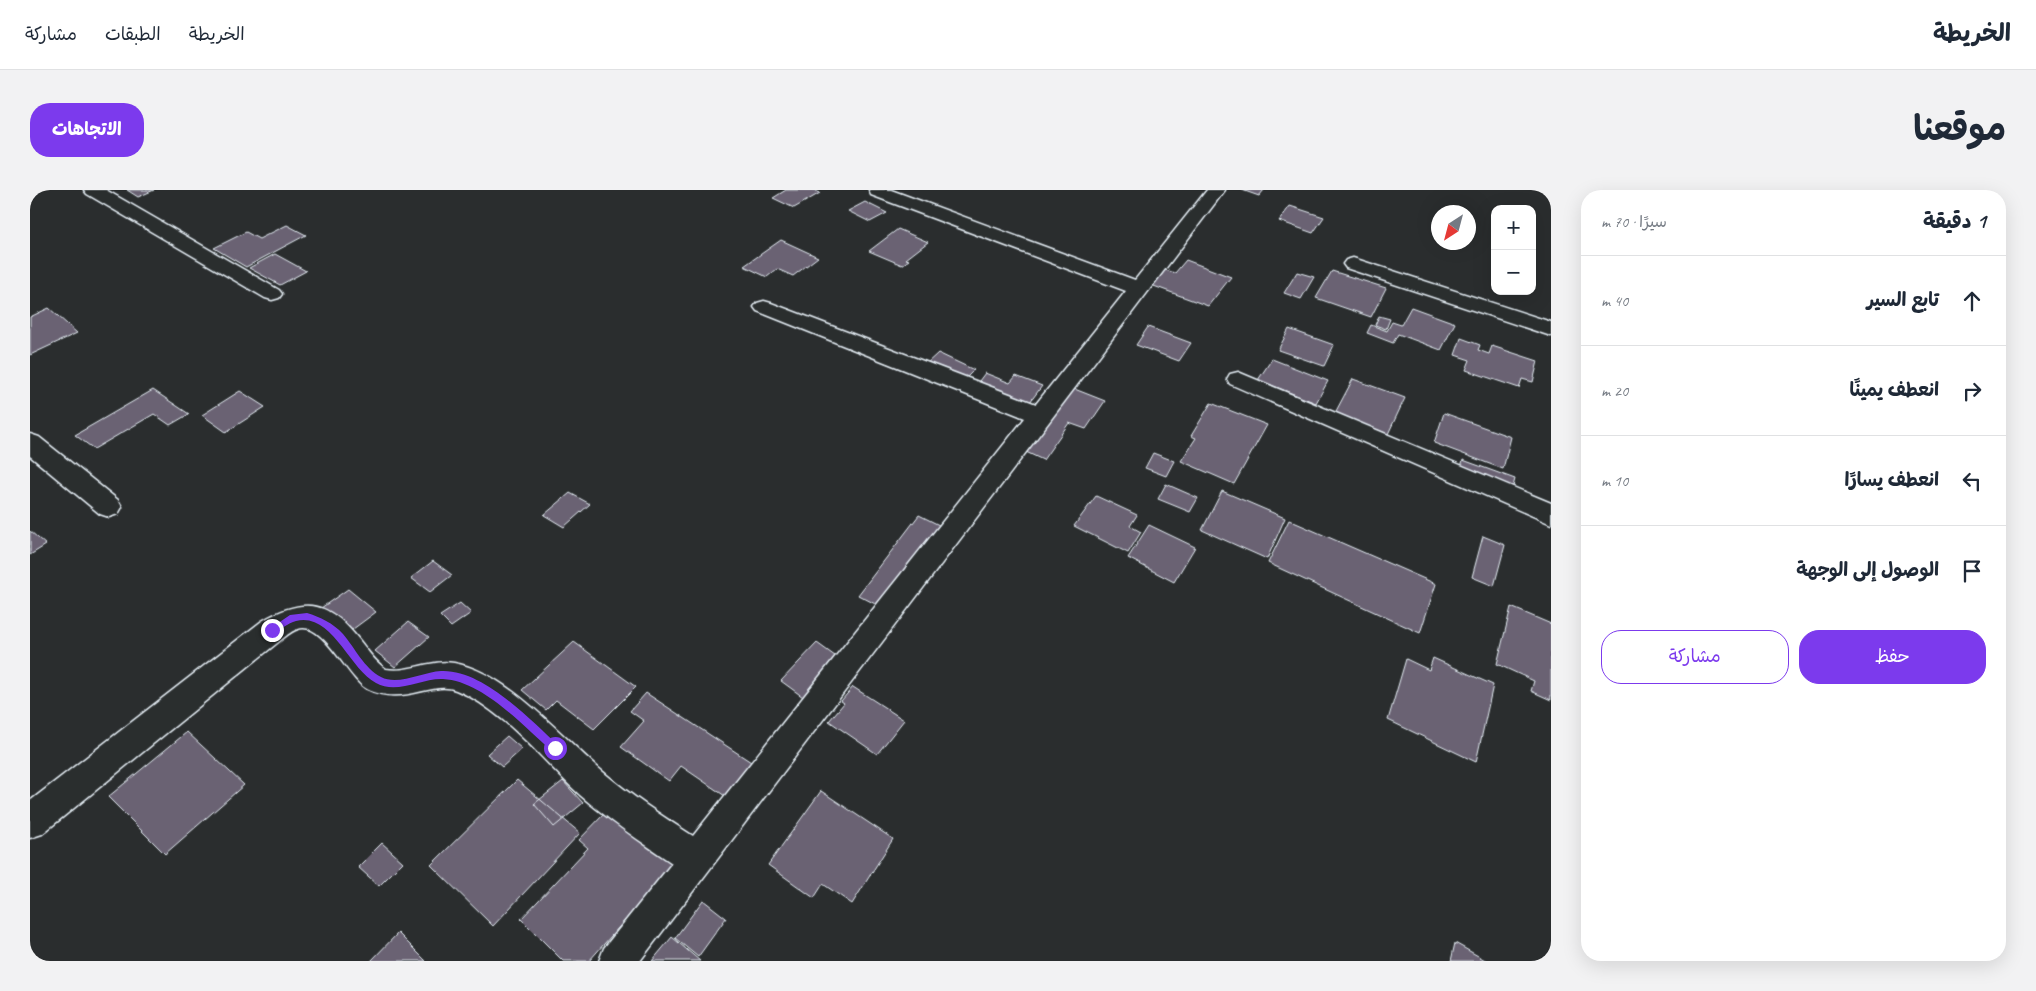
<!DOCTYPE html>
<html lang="ar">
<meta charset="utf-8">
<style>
:root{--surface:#fff;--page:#f2f2f3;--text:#1f2937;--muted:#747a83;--line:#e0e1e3;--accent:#7c3aed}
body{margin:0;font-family:Caveat,"Playpen Sans Arabic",sans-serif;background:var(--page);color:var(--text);direction:rtl}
.controls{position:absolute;right:15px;top:15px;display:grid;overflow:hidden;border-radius:10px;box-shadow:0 5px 20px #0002}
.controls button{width:45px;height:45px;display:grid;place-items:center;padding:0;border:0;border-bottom:1px solid var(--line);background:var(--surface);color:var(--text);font:25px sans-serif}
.compass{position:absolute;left:1401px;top:15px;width:45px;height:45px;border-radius:50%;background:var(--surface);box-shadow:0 5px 20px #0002;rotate:216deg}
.stop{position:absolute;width:15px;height:15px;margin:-11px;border:4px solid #7c3aed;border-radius:50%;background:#fff}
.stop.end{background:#7c3aed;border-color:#fff;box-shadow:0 1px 5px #0008}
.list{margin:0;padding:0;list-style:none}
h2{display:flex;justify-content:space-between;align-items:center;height:65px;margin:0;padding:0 20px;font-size:21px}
h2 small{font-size:16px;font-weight:400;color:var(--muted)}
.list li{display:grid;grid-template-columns:32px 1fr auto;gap:15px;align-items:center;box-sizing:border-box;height:90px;padding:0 20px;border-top:1px solid var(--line)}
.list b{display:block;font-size:19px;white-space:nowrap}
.list em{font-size:16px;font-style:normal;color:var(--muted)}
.actions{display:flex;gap:10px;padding:15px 20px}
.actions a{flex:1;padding:11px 0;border:1px solid var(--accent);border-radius:20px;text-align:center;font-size:18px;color:var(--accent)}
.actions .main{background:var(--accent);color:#fff}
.icon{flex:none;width:28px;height:28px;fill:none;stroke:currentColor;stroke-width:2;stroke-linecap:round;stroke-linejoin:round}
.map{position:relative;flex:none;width:1521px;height:771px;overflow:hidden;direction:ltr;border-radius:20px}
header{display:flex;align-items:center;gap:30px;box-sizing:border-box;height:70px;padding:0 25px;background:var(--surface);border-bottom:1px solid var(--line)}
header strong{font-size:24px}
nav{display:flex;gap:28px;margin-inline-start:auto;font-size:18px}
.intro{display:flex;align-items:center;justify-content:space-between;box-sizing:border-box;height:120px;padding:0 30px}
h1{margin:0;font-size:35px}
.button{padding:12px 22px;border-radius:20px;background:var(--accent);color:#fff;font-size:18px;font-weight:700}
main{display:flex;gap:30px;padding:0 30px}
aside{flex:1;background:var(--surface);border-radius:20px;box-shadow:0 5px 20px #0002}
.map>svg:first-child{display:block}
</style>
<header>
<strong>الخريطة</strong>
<nav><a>الخريطة</a><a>الطبقات</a><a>مشاركة</a></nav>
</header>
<div class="intro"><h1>موقعنا</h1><a class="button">الاتجاهات</a></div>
<main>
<aside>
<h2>1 دقيقة<small>سيرًا · 70 m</small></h2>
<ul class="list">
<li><svg class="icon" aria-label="ahead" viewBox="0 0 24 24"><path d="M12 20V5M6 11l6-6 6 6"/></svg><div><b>تابع السير</b></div><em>40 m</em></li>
<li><svg class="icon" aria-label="right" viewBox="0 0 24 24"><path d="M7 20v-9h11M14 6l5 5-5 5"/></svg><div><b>انعطف يمينًا</b></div><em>20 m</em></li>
<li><svg class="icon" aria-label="left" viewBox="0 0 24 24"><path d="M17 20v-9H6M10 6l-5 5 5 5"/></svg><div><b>انعطف يسارًا</b></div><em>10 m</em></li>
<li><svg class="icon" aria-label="arrive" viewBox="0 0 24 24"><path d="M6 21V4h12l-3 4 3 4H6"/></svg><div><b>الوصول إلى الوجهة</b></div></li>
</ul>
<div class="actions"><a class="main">حفظ</a><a>مشاركة</a></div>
</aside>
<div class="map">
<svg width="1521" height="771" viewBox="0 0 1521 771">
<rect width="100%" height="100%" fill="#2a2d2e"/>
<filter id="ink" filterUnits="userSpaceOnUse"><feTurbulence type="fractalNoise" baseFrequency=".02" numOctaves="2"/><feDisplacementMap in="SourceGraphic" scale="10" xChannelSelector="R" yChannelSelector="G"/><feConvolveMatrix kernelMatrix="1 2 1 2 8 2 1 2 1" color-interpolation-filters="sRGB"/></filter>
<g filter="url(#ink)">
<path fill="#6b6273" stroke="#e8f1f8" d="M97,0H124L108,7Z
M756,0H784L790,3L764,18L743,8Z
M1212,0H1234L1229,6Z
M835,12L857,23L840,32L818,21Z
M1260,16L1294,27L1283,43L1249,31Z
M257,35L276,45L216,77L184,58L216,42L229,49Z
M868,39L898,52L876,69L879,70L872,75L839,61Z
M751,50L788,67L763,86L747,79L737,87L714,76Z
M245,64L276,81L250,95L219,78Z
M1156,70L1201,87L1178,116L1121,95L1135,80L1145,83Z
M1302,81L1356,98L1341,127L1286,108Z
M1267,82L1284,87L1271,109L1254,103Z
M1381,117L1425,133L1411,160L1368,144L1363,153L1337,143L1341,135L1357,141L1362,132L1371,135Z
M19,118L47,143L0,165V127Z
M1349,126L1360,129L1356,139L1345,135Z
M1118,137L1161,153L1149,171L1106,155Z
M1259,139L1304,155L1294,176L1248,160Z
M1431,148L1450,155L1448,160L1459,164L1462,156L1508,171L1503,192L1492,189L1489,198L1436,180L1440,170L1425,165Z
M908,163L944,180L932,192L895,175Z
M1242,169L1298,191L1286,213L1228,190Z
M955,183L980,193L986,186L1012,196L997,216L946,195Z
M1323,189L1375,208L1358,244L1305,223Z
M1042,198L1075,211L1056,239L1039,233L1013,270L996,262Z
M123,200L159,224L140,235L124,224L64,259L45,245Z
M210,201L235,217L196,242L172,225Z
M1181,213L1237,235L1204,294L1151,271L1166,248L1161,246Z
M1414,223L1481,247L1473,279L1404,253Z
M1123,263L1144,271L1136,286L1115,278Z
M1433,270L1485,289L1481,304L1429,284Z
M1136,294L1168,308L1160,322L1128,309Z
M1192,301L1255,328L1237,369L1172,340Z
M540,303L560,314L534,337L514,325Z
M1066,306L1107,325L1100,336L1111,342L1098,363L1044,336Z
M889,325L911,336L851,417L828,405Z
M1259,330L1406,394L1390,443L1238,373Z
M1119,335L1165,357L1144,392L1098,368Z
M0,341L16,355L0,365Z
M1453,346L1475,355L1464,396L1442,387Z
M403,371L422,385L400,402L381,388Z
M318,399L346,422L319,442L291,418Z
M430,413L441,423L421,437L410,426Z
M1481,417L1521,434V510L1501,501L1504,491L1467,474Z
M378,432L399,447L365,477L345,461Z
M544,452L606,497L564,539L526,510L516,520L492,500Z
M787,453L809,469L773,507L751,491Z
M1403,468L1463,495L1446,572L1358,530L1376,469L1399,480Z
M823,497L874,530L847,564L799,531L814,513L811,511Z
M616,503L721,572L695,606L651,576L639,591L591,557L614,531L600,521Z
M157,542L214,595L135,664L78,607Z
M477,546L492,559L472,577L457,564Z
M487,590L550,643L463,736L401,675Z
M533,591L553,613L524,637L504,614Z
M791,601L863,649L822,714L793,694L784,708L738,675Z
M604,615L680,679L657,707L634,686L559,771H533L491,729L558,658L549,650L574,624L585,634Z
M352,653L373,672L349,696L328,677Z
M673,710L696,728L668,767L645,748Z
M368,743L396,771H341Z
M642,747L670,771H622Z
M1425,753L1457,771H1421Z"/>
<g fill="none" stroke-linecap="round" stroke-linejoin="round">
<g stroke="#e8f1f8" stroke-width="3">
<path id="street" d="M54,0H76L249,100L252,104L249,108L242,110L235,108L57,4Z
M839,0H861L1105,90L1177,0H1195L610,771H569L574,758L642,673C610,651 579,630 550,605C513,571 473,519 426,500C402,490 373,517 337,499C318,489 293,430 268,439C263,440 257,445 252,449L12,644L0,648V611L232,431C275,406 299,411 330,451C338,461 345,472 356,479C379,483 401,469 424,473C477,482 533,548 573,582C601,606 632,626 663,646L995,228L727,121L724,117L727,113L734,111L741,113L1006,214L1096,101L841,5Z
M1323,68L1521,132V146L1316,78L1313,74L1316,70Z
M1208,182L1521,313V334L1200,194L1197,189L1200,184Z
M0,244L9,247L88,310L92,317L88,324L79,327L70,324L0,266Z"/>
</g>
<use href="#street" fill="#2a2d2e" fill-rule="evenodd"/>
</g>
</g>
<path fill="#7c3aed" d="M277,423C290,427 303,433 313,444C325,458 334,478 351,487C368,496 393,482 411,481C453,479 499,529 528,555V561H522C493,536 453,491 413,489C391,488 367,505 346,493C319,479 302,422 266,431C258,433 250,440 242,443L238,440L260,425Z"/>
</svg>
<div class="controls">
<button>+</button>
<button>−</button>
</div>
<svg class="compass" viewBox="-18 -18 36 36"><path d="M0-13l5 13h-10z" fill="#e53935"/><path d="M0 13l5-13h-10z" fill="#747a83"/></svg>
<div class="stop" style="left:525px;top:558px"></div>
<div class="stop end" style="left:242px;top:440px"></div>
</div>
</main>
